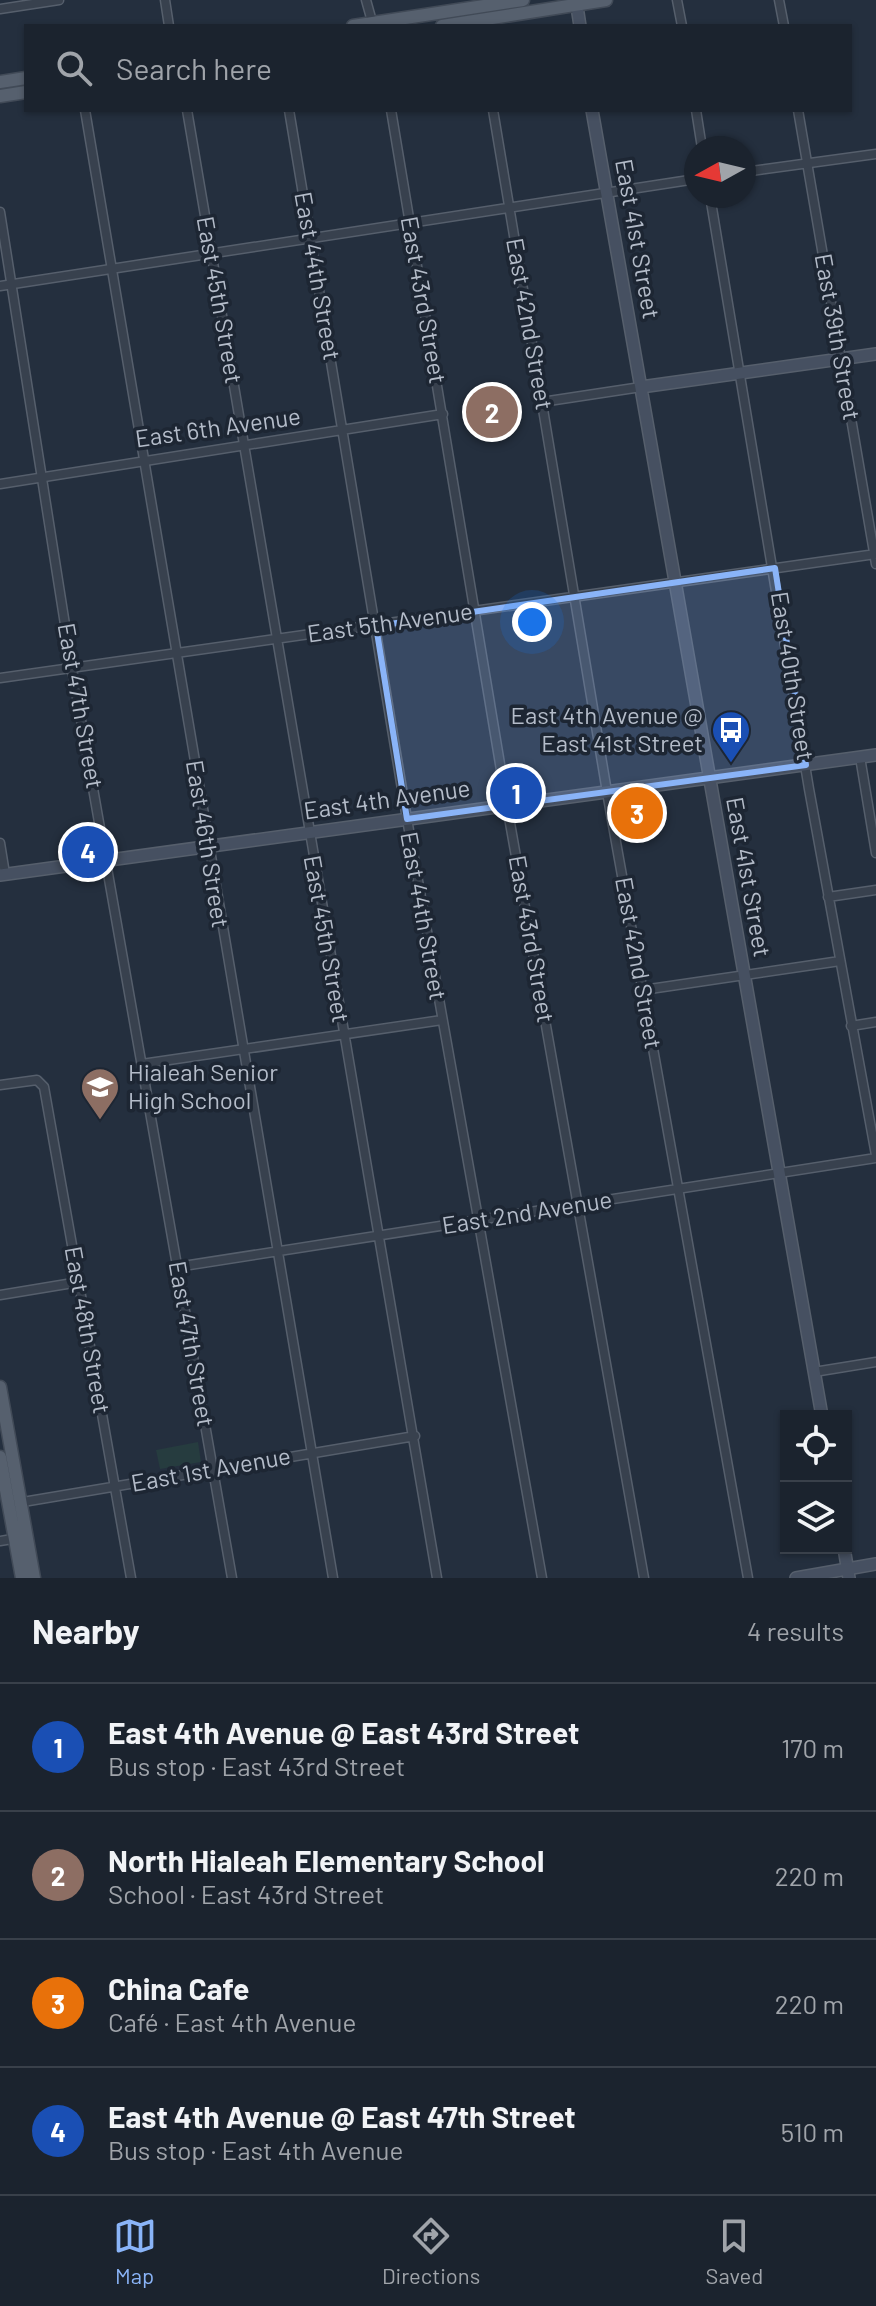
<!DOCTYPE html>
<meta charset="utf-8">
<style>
:root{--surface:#1b232e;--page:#282f3a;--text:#f1f3f6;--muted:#a0a4aa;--line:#39404a;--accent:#8ab4f8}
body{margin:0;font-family:Barlow,sans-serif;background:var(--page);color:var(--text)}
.controls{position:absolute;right:24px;bottom:24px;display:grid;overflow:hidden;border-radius:0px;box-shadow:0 2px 6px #0004}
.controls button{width:72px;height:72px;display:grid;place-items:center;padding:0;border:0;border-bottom:2px solid var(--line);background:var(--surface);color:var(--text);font:40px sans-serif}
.compass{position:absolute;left:684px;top:136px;width:72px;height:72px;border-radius:50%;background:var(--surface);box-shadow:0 2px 6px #0004;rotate:262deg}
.you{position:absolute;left:532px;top:622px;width:28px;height:28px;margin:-20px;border:6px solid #fff;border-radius:50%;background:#1a73e8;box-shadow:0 0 0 12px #1a73e833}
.badge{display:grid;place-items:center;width:52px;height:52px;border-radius:50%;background:var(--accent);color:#fff;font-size:26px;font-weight:700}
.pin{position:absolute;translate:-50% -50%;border:4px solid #fff;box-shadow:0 2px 8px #0006}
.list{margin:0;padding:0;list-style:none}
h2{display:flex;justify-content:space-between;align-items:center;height:104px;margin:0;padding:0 32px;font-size:34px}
h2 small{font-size:26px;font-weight:400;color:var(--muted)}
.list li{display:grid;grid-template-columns:52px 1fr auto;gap:24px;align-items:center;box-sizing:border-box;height:128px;padding:0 32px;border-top:2px solid var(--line)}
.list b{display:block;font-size:30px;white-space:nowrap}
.list p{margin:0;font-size:26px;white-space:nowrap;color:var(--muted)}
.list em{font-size:26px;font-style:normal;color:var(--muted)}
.icon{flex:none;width:44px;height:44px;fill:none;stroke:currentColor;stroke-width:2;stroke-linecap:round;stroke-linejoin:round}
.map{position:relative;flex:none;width:876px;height:1578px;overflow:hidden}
.search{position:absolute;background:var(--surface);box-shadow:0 2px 6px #0004;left:24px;right:24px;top:24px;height:88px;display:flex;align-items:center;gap:20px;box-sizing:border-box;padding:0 28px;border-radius:0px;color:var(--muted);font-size:30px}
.sheet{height:616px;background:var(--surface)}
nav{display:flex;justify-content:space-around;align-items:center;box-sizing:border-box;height:112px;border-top:2px solid var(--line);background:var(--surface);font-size:22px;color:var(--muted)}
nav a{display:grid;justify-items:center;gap:4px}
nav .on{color:var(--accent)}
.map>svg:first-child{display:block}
</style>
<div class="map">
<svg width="876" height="1578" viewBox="0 0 876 1578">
<rect width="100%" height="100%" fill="#242f3e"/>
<path fill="#263c3f" d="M198,1442L201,1462L160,1469L156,1450Z"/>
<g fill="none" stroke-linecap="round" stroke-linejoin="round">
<g stroke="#565f6c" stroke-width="11">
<path id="street" d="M165,0L169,26
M366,0L373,25
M677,0L682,26
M779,0L784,26
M0,9L59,0
M85,110L333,1578
M187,110L437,1578
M289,110L407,819L542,1578
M391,110L507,806L644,1578
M493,110L607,792L748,1578
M696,110L702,148
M798,110L876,564
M744,172L876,154
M710,196L809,789L876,1155
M0,212L72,669L232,1578
M0,286L696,179
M542,402L641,387
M0,484L443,414
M0,678L876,554
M860,757L876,853
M0,843L5,874
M828,897L876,890
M643,990L840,961
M851,1026L876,1022
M142,1064L442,1020
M0,1085L37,1080L44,1087L131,1578
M177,1267L876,1158
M0,1295L79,1282
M814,1372L876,1362
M17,1503L415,1436
M0,1541L18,1538"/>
</g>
<g stroke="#565f6c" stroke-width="14">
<path id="secondary" d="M576,0L580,26
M592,110L822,1416
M641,387L876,354
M0,875L876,755
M844,1548L849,1578
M796,1578L876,1564"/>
</g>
<g stroke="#414a57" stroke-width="15">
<path id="primary" d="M353,26L523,0
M442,26L606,0
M0,82L26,78
M0,96L26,92
M0,1387L34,1578
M0,1457L22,1578"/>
</g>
<use href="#street" stroke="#38414e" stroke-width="8"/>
<use href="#secondary" stroke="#465061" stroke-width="11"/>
<use href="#primary" stroke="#56606e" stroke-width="12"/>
</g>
<path fill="#8ab4f8" fill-opacity="0.2" stroke="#8ab4f8" stroke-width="6" stroke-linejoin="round" d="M775,568L806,765L407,819L376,626Z"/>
<defs>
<g id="bus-pin" transform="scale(2)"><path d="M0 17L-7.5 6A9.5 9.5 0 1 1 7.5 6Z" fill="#1a4fb4" stroke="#1d2633"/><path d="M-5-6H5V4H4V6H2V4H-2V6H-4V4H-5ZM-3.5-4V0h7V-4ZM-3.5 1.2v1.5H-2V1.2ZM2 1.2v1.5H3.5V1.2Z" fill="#fff"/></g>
<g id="school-pin" transform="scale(2)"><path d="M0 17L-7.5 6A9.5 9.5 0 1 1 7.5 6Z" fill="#8d6e63" stroke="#1d2633"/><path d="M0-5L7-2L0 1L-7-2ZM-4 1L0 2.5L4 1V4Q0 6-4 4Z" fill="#fff"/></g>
</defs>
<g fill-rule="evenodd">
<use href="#bus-pin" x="731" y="730"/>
<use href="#school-pin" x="100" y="1087"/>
</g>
<g text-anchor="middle" stroke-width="7" stroke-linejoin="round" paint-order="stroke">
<g font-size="24" fill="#b4bcc9" stroke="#1d2633">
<text transform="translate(637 239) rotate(80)" y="8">East 41st Street</text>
<text transform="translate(317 276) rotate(80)" y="8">East 44th Street</text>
<text transform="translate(219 300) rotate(80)" y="8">East 45th Street</text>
<text transform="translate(423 300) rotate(80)" y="8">East 43rd Street</text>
<text transform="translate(529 324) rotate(80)" y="8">East 42nd Street</text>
<text transform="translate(837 337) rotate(80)" y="8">East 39th Street</text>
<text transform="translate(218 428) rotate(-8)" y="8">East 6th Avenue</text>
<text transform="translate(390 623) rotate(-8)" y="8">East 5th Avenue</text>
<text transform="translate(792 676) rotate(81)" y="8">East 40th Street</text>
<text transform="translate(80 706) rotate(80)" y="8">East 47th Street</text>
<text transform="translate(387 800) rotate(-8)" y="8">East 4th Avenue</text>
<text transform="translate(207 844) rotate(81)" y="8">East 46th Street</text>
<text transform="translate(748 877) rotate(80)" y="8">East 41st Street</text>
<text transform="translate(423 916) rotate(80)" y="8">East 44th Street</text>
<text transform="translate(326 939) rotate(80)" y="8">East 45th Street</text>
<text transform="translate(531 939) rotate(80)" y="8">East 43rd Street</text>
<text transform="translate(638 963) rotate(80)" y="8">East 42nd Street</text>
<text transform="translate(527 1213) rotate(-9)" y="8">East 2nd Avenue</text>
<text transform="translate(87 1330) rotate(80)" y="8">East 48th Street</text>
<text transform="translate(191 1344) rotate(80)" y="8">East 47th Street</text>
<text transform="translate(211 1470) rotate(-10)" y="8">East 1st Avenue</text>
</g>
<g font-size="24" fill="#b4bcc9" stroke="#1d2633" text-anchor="end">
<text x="703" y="724">East 4th Avenue @<tspan x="703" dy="28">East 41st Street</tspan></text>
<text x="128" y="1081" text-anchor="start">Hialeah Senior<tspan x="128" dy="28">High School</tspan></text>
</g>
</g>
</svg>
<div class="controls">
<button><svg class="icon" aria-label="locate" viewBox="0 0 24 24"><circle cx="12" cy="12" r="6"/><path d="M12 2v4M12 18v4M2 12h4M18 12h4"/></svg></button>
<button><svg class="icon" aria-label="layers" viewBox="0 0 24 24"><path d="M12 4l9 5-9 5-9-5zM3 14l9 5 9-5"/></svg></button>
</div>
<svg class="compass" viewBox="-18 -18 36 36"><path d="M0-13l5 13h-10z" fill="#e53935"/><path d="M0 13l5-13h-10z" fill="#a0a4aa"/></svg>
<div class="you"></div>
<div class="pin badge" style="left:516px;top:793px;background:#1a4fb4">1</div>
<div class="pin badge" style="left:492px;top:412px;background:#8d6e63">2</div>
<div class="pin badge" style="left:637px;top:813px;background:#e8710a">3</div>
<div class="pin badge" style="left:88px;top:852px;background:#1a4fb4">4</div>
<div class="search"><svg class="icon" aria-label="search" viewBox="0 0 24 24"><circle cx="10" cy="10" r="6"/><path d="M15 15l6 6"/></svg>Search here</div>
</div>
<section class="sheet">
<h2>Nearby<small>4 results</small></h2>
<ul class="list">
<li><span class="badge" style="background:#1a4fb4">1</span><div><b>East 4th Avenue @ East 43rd Street</b><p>Bus stop · East 43rd Street</p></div><em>170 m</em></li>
<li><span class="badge" style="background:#8d6e63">2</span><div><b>North Hialeah Elementary School</b><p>School · East 43rd Street</p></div><em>220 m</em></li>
<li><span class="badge" style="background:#e8710a">3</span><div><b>China Cafe</b><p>Café · East 4th Avenue</p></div><em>220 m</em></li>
<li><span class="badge" style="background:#1a4fb4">4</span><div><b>East 4th Avenue @ East 47th Street</b><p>Bus stop · East 4th Avenue</p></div><em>510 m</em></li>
</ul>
</section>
<nav>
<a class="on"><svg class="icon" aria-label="map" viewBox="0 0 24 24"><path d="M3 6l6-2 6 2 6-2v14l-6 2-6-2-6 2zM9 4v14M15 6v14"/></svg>Map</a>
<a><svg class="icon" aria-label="directions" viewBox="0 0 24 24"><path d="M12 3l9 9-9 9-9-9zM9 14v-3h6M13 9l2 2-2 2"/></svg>Directions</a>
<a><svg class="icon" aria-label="saved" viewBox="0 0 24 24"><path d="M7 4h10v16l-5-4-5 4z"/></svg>Saved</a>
</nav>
